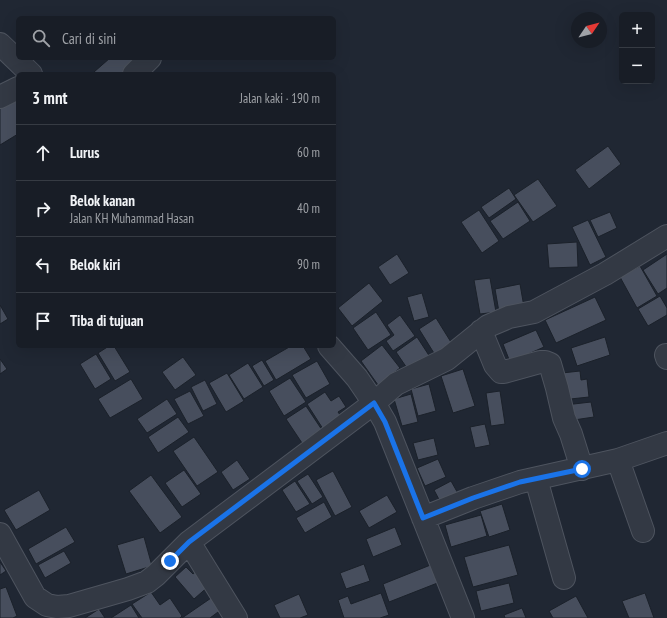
<!DOCTYPE html>
<html lang="id">
<meta charset="utf-8">
<style>
:root{--surface:#181d26;--page:#21262e;--text:#f1f3f6;--muted:#9fa2a7;--line:#363b43}
body{margin:0;font-family:"PT Sans Narrow",sans-serif;background:var(--page);color:var(--text)}
.controls{position:absolute;right:12px;top:12px;display:grid;overflow:hidden;border-radius:6px;box-shadow:0 4px 16px #0002}
.controls button{width:36px;height:36px;display:grid;place-items:center;padding:0;border:0;border-bottom:1px solid var(--line);background:var(--surface);color:var(--text);font:20px sans-serif}
.compass{position:absolute;left:571px;top:12px;width:36px;height:36px;border-radius:50%;background:var(--surface);box-shadow:0 4px 16px #0002;rotate:55deg}
.stop{position:absolute;width:12px;height:12px;margin:-9px;border:3px solid #1a73e8;border-radius:50%;background:#fff}
.stop.end{background:#1a73e8;border-color:#fff;box-shadow:0 1px 4px #0008}
.list{margin:0;padding:0;list-style:none}
h2{display:flex;justify-content:space-between;align-items:center;height:52px;margin:0;padding:0 16px;font-size:17px}
h2 small{font-size:13px;font-weight:400;color:var(--muted)}
.list li{display:grid;grid-template-columns:26px 1fr auto;gap:12px;align-items:center;box-sizing:border-box;height:56px;padding:0 16px;border-top:1px solid var(--line)}
.list b{display:block;font-size:15px;white-space:nowrap}
.list p{margin:0;font-size:13px;white-space:nowrap;color:var(--muted)}
.list em{font-size:13px;font-style:normal;color:var(--muted)}
.icon{flex:none;width:22px;height:22px;fill:none;stroke:currentColor;stroke-width:2;stroke-linecap:round;stroke-linejoin:round}
.map{position:relative;flex:none;width:667px;height:618px;overflow:hidden}
.search{position:absolute;background:var(--surface);box-shadow:0 4px 16px #0002;left:16px;top:16px;width:320px;height:44px;display:flex;align-items:center;gap:10px;box-sizing:border-box;padding:0 14px;border-radius:6px;color:var(--muted);font-size:15px}
.panel{position:absolute;background:var(--surface);box-shadow:0 4px 16px #0002;left:16px;top:72px;width:320px;height:276px;border-radius:6px}
.map>svg:first-child{display:block}
</style>
<div class="map">
<svg width="667" height="618" viewBox="0 0 667 618">
<rect width="100%" height="100%" fill="#202733"/>
<path fill="#474e5d" stroke="#1b212a" d="M110,58H138L127,74H96L94,72Z
M18,100V134L0,145V101Z
M608,146L621,164L589,189L575,170Z
M538,179L557,206L533,222L514,195Z
M509,188L516,199L489,218L481,207Z
M518,202L530,221L503,239L490,221Z
M479,210L499,241L482,253L461,222Z
M610,212L617,228L598,237L590,220Z
M588,220L606,257L590,265L572,227Z
M577,242L578,267L549,268L547,244Z
M397,254L409,273L390,285L378,267Z
M667,254V288L658,294L643,270Z
M640,266L657,296L637,308L620,277Z
M490,278L496,312L480,314L474,280Z
M369,283L383,301L352,326L338,308Z
M520,284L524,307L499,312L495,289Z
M422,293L429,317L414,321L407,297Z
M660,296L667,308V315L648,326L638,309Z
M595,297L606,320L556,343L545,320Z
M0,305L8,319L0,324Z
M376,312L391,335L368,350L353,328Z
M400,315L415,336L393,351L386,341L394,335L387,325Z
M436,318L454,347L437,358L419,329Z
M536,330L544,347L510,362L503,344Z
M417,337L430,357L409,371L396,352Z
M605,337L610,355L577,366L571,348Z
M382,345L400,368L378,385L361,361Z
M109,346H114L130,372L115,381L98,353Z
M291,346H303L311,359L276,380L265,361Z
M96,354L111,379L95,389L80,364Z
M183,357L196,375L175,390L162,372Z
M0,359L7,369L0,374Z
M262,360L274,380L264,386L252,366Z
M317,361L330,384L306,398L292,375Z
M248,363L263,387L244,399L229,375Z
M463,369L475,406L453,413L441,376Z
M580,371L581,380L587,379L589,397L561,400L562,373Z
M227,373L244,401L226,412L209,383Z
M290,378L306,402L284,416L269,391Z
M131,379L143,399L110,418L98,399Z
M205,380L217,404L203,411L191,387Z
M429,384L436,411L418,416L411,389Z
M190,391L204,416L188,424L174,399Z
M500,391L505,424L491,426L486,393Z
M325,392L331,401L339,396L346,407L338,412L343,419L325,432L307,404Z
M411,394L418,422L402,426L394,399Z
M167,399L177,414L147,433L137,419Z
M591,402L594,417L567,421L565,405Z
M306,406L324,433L304,446L286,419Z
M178,417L189,432L158,453L148,437Z
M485,424L490,445L475,448L470,427Z
M194,437L218,472L197,486L173,451Z
M434,438L438,455L418,460L413,443Z
M438,459L446,477L425,486L417,468Z
M237,460L250,479L233,490L221,472Z
M184,470L201,494L182,507L165,483Z
M333,471L352,507L335,516L316,480Z
M308,474L323,497L312,504L297,481Z
M151,475L182,517L160,533L129,491Z
M295,481L310,504L296,512L282,490Z
M451,481L460,497L443,507L434,490Z
M39,490L50,510L16,530L4,510Z
M387,495L397,512L369,528L359,511Z
M324,502L332,517L305,533L296,518Z
M502,504L510,530L489,537L480,511Z
M481,515L487,536L451,547L445,525Z
M66,527L75,542L36,564L28,549Z
M395,527L402,545L373,557L366,539Z
M144,537L152,566L126,574L117,545Z
M509,545L518,575L473,587L464,557Z
M64,551L71,563L45,578L38,565Z
M0,562L6,571L0,575Z
M364,564L370,581L346,589L340,573Z
M433,564L440,582L389,602L383,584Z
M186,567L193,574L199,569L210,585L194,599L175,577Z
M509,583L514,603L481,611L476,591Z
M6,587L17,616L13,618H0V589Z
M151,592L160,605L170,598L182,616L180,618H142L132,604Z
M381,593L389,615L380,618H344L338,600L348,596L351,604Z
M645,593L654,618H629L622,601Z
M299,594L308,615L300,618H280L274,605Z
M214,596L222,609L210,618H182Z
M576,596L588,618H553L549,611Z
M131,605L139,618H111Z
M522,608L526,618H505L504,615Z
M99,609L105,618H85Z"/>
<g fill="none" stroke-linecap="round" stroke-linejoin="round">
<g stroke="#4e545f" stroke-width="24">
<path id="minor" d="M0,44L31,74
M134,74L150,58
M0,97L18,88
M481,331L495,365L501,372H504L540,362H545L550,364L557,388L564,418L571,434L582,469
M329,346L357,378L374,403L385,422L463,618
M666,355L667,358
M618,460L643,531
M536,479L564,578
M423,518L473,498L520,482L618,460L667,443
M0,534L35,597L47,605L57,607L69,606L128,589L147,582L156,575L189,542L374,403L396,384L447,359L488,326L509,317L534,312L605,274L667,236
M189,542L236,618"/>
</g>
<use href="#minor" stroke="#333944" stroke-width="22"/>
</g>
<g fill="none" stroke-linecap="round" stroke-linejoin="round">
<path stroke="#1a73e8" stroke-width="5" d="M170,561L189,542L374,403L385,422L423,518L473,498L520,482L582,469"/>
</g>
</svg>
<div class="controls">
<button>+</button>
<button>−</button>
</div>
<svg class="compass" viewBox="-18 -18 36 36"><path d="M0-13l5 13h-10z" fill="#e53935"/><path d="M0 13l5-13h-10z" fill="#9fa2a7"/></svg>
<div class="stop" style="left:582px;top:469px"></div>
<div class="stop end" style="left:170px;top:561px"></div>
<div class="search"><svg class="icon" aria-label="search" viewBox="0 0 24 24"><circle cx="10" cy="10" r="6"/><path d="M15 15l6 6"/></svg>Cari di sini</div>
<section class="panel">
<h2>3 mnt<small>Jalan kaki · 190 m</small></h2>
<ul class="list">
<li><svg class="icon" aria-label="ahead" viewBox="0 0 24 24"><path d="M12 20V5M6 11l6-6 6 6"/></svg><div><b>Lurus</b></div><em>60 m</em></li>
<li><svg class="icon" aria-label="right" viewBox="0 0 24 24"><path d="M7 20v-9h11M14 6l5 5-5 5"/></svg><div><b>Belok kanan</b><p>Jalan KH Muhammad Hasan</p></div><em>40 m</em></li>
<li><svg class="icon" aria-label="left" viewBox="0 0 24 24"><path d="M17 20v-9H6M10 6l-5 5 5 5"/></svg><div><b>Belok kiri</b></div><em>90 m</em></li>
<li><svg class="icon" aria-label="arrive" viewBox="0 0 24 24"><path d="M6 21V4h12l-3 4 3 4H6"/></svg><div><b>Tiba di tujuan</b></div></li>
</ul>
</section>
</div>
